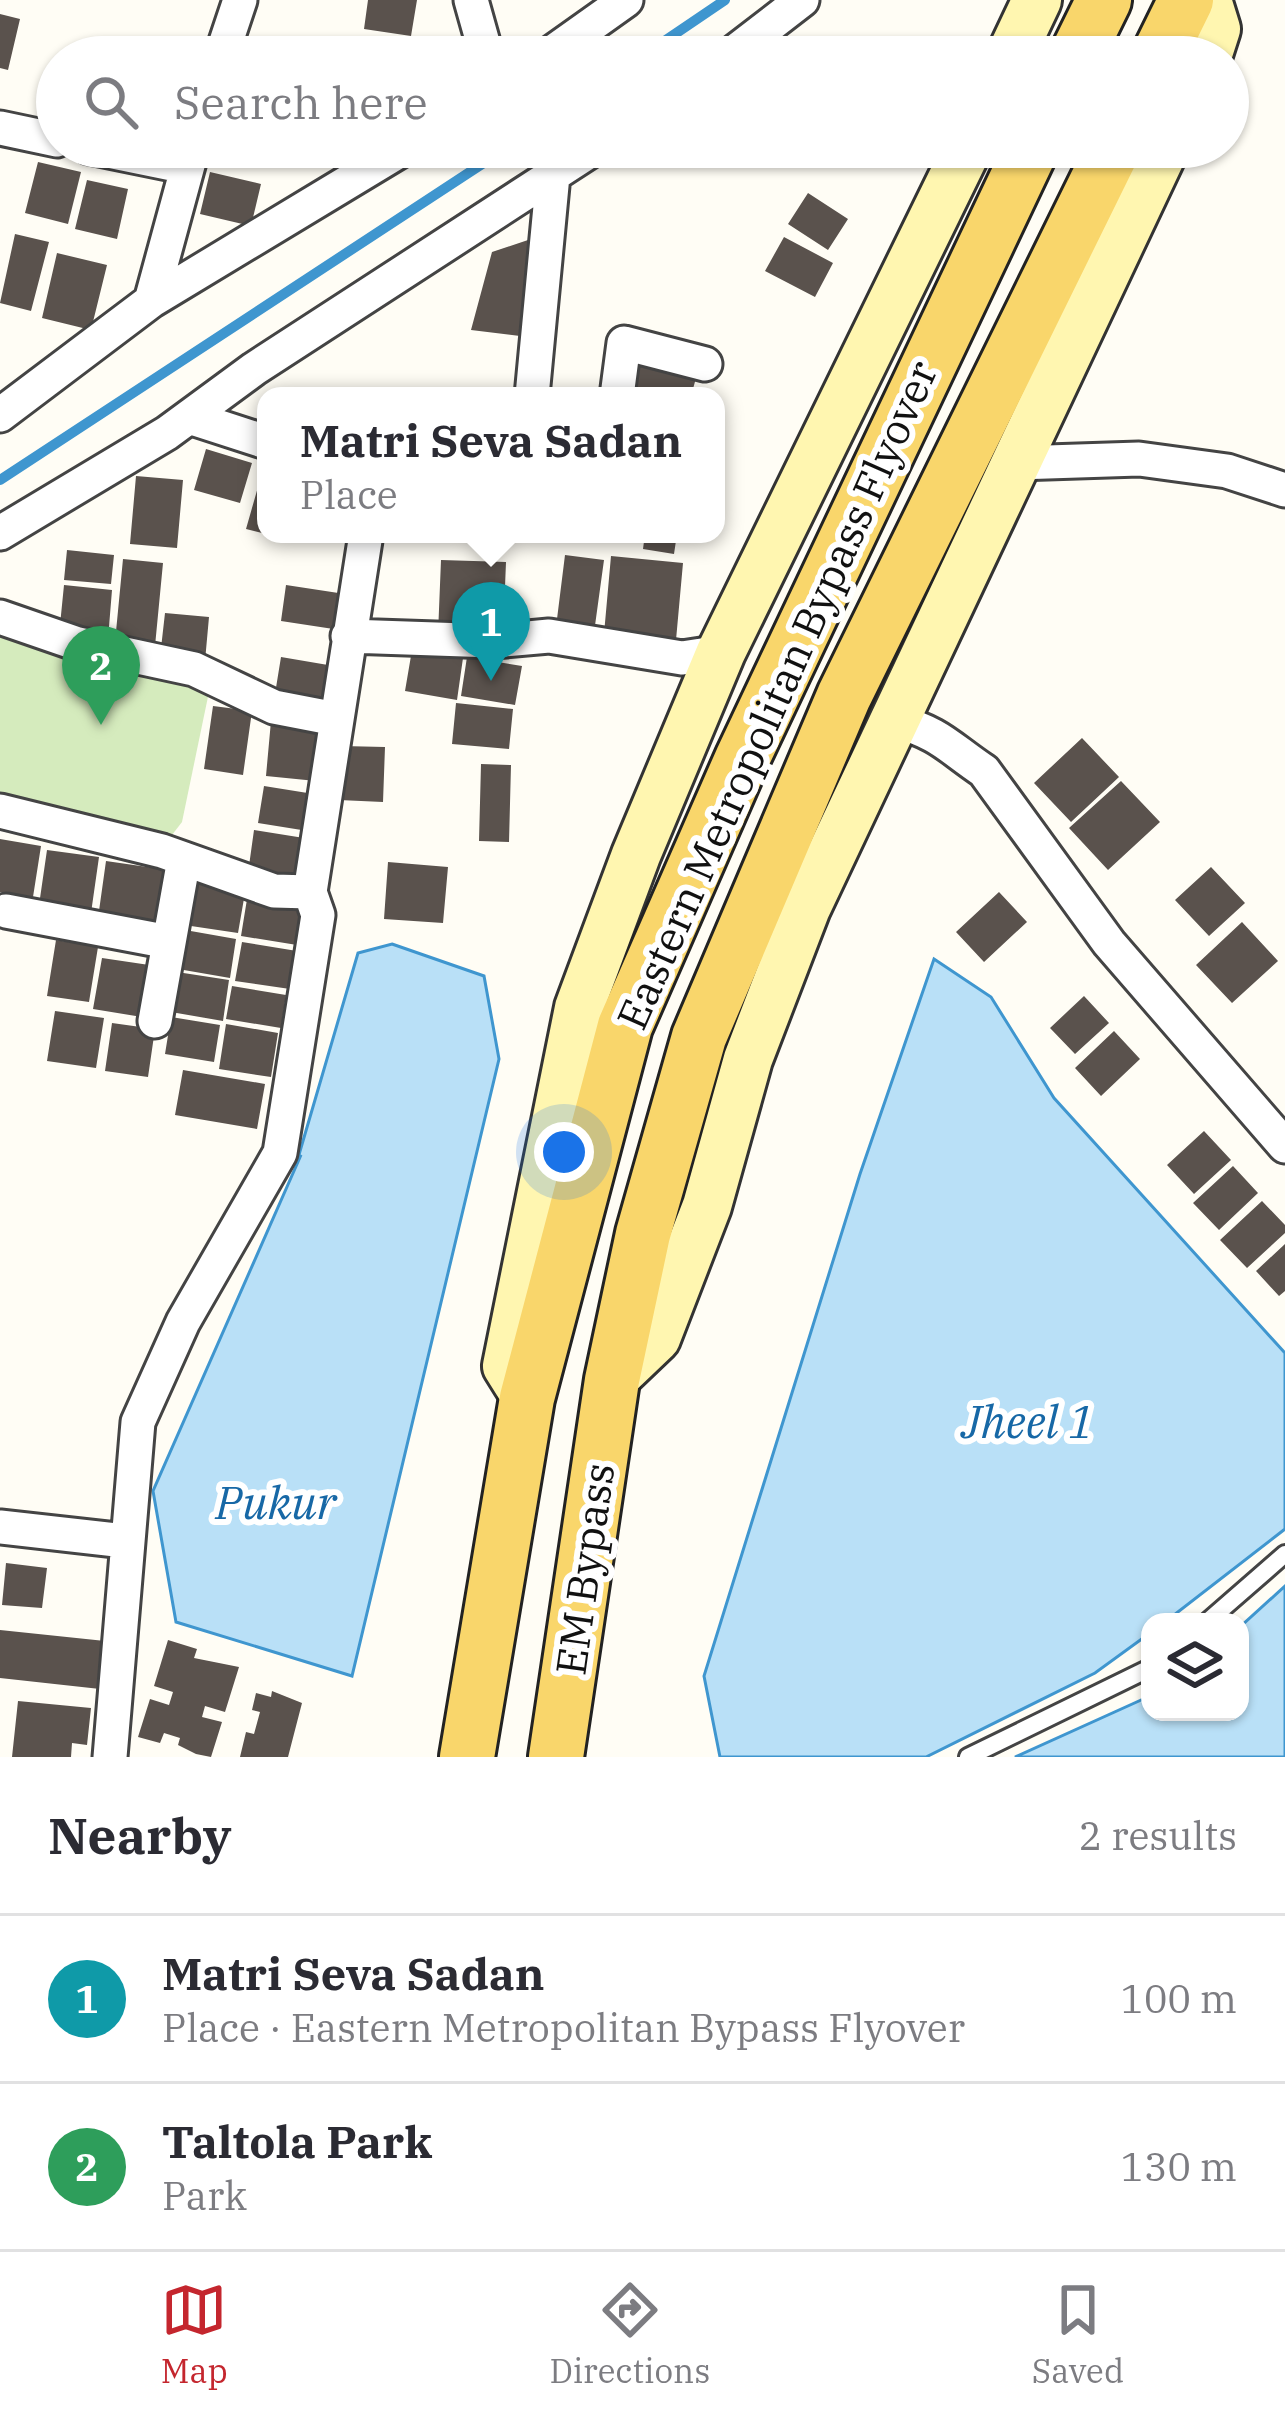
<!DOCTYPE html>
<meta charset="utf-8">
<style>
:root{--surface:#fff;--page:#f2f2f3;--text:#2b2b33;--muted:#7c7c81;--line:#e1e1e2;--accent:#c4262e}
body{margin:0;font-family:"IBM Plex Serif",serif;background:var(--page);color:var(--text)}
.controls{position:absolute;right:36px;bottom:36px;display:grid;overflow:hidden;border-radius:24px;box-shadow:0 3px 9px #0004}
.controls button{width:108px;height:108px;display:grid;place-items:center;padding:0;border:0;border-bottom:3px solid var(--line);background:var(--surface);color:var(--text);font:60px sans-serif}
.you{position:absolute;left:564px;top:1152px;width:42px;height:42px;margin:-30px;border:9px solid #fff;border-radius:50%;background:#1a73e8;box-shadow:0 0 0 18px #1a73e833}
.badge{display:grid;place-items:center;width:78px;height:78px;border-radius:50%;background:var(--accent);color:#fff;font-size:39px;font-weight:700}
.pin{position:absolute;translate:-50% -99px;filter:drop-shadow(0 3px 6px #0008)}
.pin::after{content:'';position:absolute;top:63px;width:42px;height:36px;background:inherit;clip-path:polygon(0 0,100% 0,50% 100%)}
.popup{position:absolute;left:257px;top:387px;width:468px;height:156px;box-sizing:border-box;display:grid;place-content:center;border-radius:24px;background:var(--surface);filter:drop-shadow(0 3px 9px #0005);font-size:39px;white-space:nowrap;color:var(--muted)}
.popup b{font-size:45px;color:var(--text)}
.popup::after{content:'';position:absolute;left:50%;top:100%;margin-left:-24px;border:24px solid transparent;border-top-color:var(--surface)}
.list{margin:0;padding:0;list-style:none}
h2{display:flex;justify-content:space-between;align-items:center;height:156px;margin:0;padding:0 48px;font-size:51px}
h2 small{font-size:39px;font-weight:400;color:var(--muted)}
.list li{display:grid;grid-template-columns:78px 1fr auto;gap:36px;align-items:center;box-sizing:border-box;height:168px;padding:0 48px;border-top:3px solid var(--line)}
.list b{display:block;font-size:45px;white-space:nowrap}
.list p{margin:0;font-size:39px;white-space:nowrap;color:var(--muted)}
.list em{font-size:39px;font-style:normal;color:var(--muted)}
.icon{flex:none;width:66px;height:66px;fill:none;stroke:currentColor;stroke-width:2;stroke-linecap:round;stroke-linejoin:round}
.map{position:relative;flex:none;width:1285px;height:1757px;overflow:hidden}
.search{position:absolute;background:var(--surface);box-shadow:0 3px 9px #0004;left:36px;right:36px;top:36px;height:132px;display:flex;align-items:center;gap:30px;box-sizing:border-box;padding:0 42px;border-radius:66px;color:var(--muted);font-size:45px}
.sheet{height:492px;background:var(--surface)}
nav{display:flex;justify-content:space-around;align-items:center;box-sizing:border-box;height:168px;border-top:3px solid var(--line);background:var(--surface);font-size:33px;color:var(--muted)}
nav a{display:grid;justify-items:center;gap:6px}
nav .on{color:var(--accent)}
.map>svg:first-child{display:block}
</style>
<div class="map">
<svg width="1285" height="1757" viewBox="0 0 1285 1757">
<rect width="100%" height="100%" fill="#fffdf5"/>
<path fill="#d5ebbd" d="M0,630L210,687L182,822L165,844L0,805Z"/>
<path fill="#b9e0f7" stroke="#3f96cf" stroke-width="3" d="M392,944L484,976L499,1059L352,1676L176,1622L153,1491L301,1155L298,1158L358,953Z
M934,959L991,997L1054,1098L1285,1353V1529L1165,1622H1150V1633L1095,1673L926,1757H720L704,1676L860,1174Z
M1285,1586V1757H1015L1150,1696V1712H1240V1627Z"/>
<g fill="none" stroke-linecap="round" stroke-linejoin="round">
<path stroke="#3f96cf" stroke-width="10" d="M641,57L725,0
M0,480L508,147"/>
</g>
<path fill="#5a524d" d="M368,0H417L411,36L364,29Z
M0,14L20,19L8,70L0,68Z
M38,162L81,172L68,224L25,213Z
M210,172L261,184L251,226L200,214Z
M87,180L128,189L117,239L75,229Z
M808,193L848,219L828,250L788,224Z
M15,234L49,242L31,311L0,303Z
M784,237L833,263L815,297L765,271Z
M531,239L520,336L471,330L492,252Z
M57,253L107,265L91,330L42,318Z
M642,356L698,371L691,396L633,394Z
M206,449L252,463L240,503L194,490Z
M136,476L183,480L177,548L130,544Z
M260,480L266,482V534L246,529Z
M645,534H677L674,554L643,549Z
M67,550L114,555L111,584L64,580Z
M565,555L604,560L593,640L555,635Z
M611,556L683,563L675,651L603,645Z
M123,559L163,563L155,646L115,642Z
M441,560L506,562L503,636L438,634Z
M64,585L112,590L108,639L59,635Z
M286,585L345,594L340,630L281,621Z
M165,613L209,617L205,661L160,657Z
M412,650L463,658L457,700L405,691Z
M281,657L328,665L321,707L274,700Z
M467,657L522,666L515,705L461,696Z
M456,703L513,709L509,749L452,744Z
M213,706L252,711L243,775L204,769Z
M271,721L321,726L316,781L266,776Z
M1082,738L1119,777L1071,822L1034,783Z
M342,746L385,747L383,802L339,800Z
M481,764L511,765L509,842L479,841Z
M1121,781L1160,822L1108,870L1069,828Z
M264,786L320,795L314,832L258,823Z
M254,830L304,838L297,881L248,873Z
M0,839L41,846L33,897L0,892Z
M47,850L99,857L90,920L38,912Z
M106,861L168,870L159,928L98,918Z
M388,862L448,867L443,923L384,919Z
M1211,867L1245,903L1209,936L1175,900Z
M199,880L246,887L238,933L191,926Z
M999,892L1027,922L984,962L956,932Z
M248,893L304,903L297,945L241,936Z
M1242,922L1278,961L1232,1003L1196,965Z
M185,930L236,939L230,978L178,969Z
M56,940L98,947L89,1002L47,996Z
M242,942L297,951L290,989L235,981Z
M102,958L156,966L148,1018L93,1009Z
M177,972L229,980L223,1021L171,1012Z
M232,986L286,995L281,1028L226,1019Z
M1084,996L1109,1023L1075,1054L1050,1028Z
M55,1011L104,1018L96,1068L47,1061Z
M171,1017L220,1025L214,1062L165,1054Z
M112,1023L155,1029L148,1077L105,1071Z
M226,1024L278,1033L271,1077L219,1069Z
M1114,1031L1140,1059L1101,1096L1075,1068Z
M183,1070L265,1084L257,1129L175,1115Z
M1204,1131L1231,1160L1194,1194L1167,1165Z
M1233,1166L1258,1193L1219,1230L1193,1203Z
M1262,1201L1285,1225V1233L1247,1268L1220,1240Z
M1285,1244V1291L1279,1296L1256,1271Z
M6,1563L47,1568L42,1608L2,1605Z
M0,1630L105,1641L100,1689L0,1678Z
M168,1640L197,1649L194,1658L239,1667L225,1712L205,1706L202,1717L222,1722L211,1757L196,1754L178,1745L180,1738L164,1733L160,1743L138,1737L150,1699L169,1705L173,1692L154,1686Z
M272,1691L302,1703L288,1757H240L246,1732L254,1734L260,1712L252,1710L256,1693L271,1697Z
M18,1701L91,1708L87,1745L72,1743L71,1757H12Z"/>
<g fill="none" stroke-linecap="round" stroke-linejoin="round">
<g stroke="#444" stroke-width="22">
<path id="lane" d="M1207,1622L1285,1554
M968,1757L1150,1668"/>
</g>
<g stroke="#444" stroke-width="39">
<path id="street" d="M471,0L487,57
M221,57L240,0
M546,57L626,0
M728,57L802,0
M0,128L57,140
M89,147L187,167
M151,301L193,147
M532,396L553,175
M617,396L624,343L705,364
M0,415L151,301L406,147
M189,417L266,442
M1017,463L1139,459L1227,471L1285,490
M0,533L167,433L254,369L596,147
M0,617L78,644L194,669L274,707L336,719
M348,636L494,641L549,636L682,658L721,652
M896,721C941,734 947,746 984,771L1109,943L1285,1146
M0,811L162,851L274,891L310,892
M6,911L169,942
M155,1021L184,859
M0,1527L125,1541
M110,1757L138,1422L183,1322L280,1153L318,915L310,892L366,534"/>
</g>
<g stroke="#333" stroke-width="54">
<path id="secondary" d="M1207,0L1216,29L1207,57
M1010,57L1037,0
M612,1380L656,1338L707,1206L748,1059L806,908L1165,147
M527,1398L507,1366L579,1008L636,855L721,652L968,147"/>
</g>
<g stroke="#222" stroke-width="60">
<path id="primary" d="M1076,57L1104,0
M1158,57L1186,0
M467,1757L527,1398L625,1026L742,759L1032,147
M556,1757L612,1380L643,1234L699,1037L844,696L1114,147"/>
</g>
<use href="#lane" stroke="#fff" stroke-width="16"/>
<use href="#street" stroke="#fff" stroke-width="33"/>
<use href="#secondary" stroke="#fff6b0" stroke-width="48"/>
<use href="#primary" stroke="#f9d66b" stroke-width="54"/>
</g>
<g text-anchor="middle" stroke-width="12" stroke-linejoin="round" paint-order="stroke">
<g font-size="42" fill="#111" stroke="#fff">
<text transform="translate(777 695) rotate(-66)" y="15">Eastern Metropolitan Bypass Flyover</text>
<text transform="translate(585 1569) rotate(-82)" y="15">EM Bypass</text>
</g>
<g font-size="45" font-style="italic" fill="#1768a6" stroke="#fff">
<text x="1027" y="1438">Jheel 1</text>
<text x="276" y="1519">Pukur</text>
</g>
</g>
</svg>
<div class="controls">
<button><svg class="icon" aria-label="layers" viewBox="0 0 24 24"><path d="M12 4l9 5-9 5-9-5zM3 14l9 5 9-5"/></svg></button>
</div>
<div class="you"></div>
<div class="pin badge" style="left:491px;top:681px;background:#0f9aa8">1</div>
<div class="popup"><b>Matri Seva Sadan</b>Place</div>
<div class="pin badge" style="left:101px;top:725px;background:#2e9e5b">2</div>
<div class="search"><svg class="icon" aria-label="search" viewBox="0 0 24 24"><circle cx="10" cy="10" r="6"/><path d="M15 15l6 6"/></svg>Search here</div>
</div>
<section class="sheet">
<h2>Nearby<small>2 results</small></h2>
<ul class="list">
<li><span class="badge" style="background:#0f9aa8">1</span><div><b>Matri Seva Sadan</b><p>Place · Eastern Metropolitan Bypass Flyover</p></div><em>100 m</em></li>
<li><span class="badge" style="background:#2e9e5b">2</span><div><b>Taltola Park</b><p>Park</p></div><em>130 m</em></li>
</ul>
</section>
<nav>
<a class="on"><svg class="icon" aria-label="map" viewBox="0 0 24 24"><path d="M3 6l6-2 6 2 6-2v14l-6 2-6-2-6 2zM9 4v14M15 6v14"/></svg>Map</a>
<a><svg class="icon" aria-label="directions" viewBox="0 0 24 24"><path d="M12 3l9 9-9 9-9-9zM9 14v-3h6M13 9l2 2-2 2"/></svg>Directions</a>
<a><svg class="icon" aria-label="saved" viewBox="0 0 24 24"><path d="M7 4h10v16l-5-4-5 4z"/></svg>Saved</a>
</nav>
